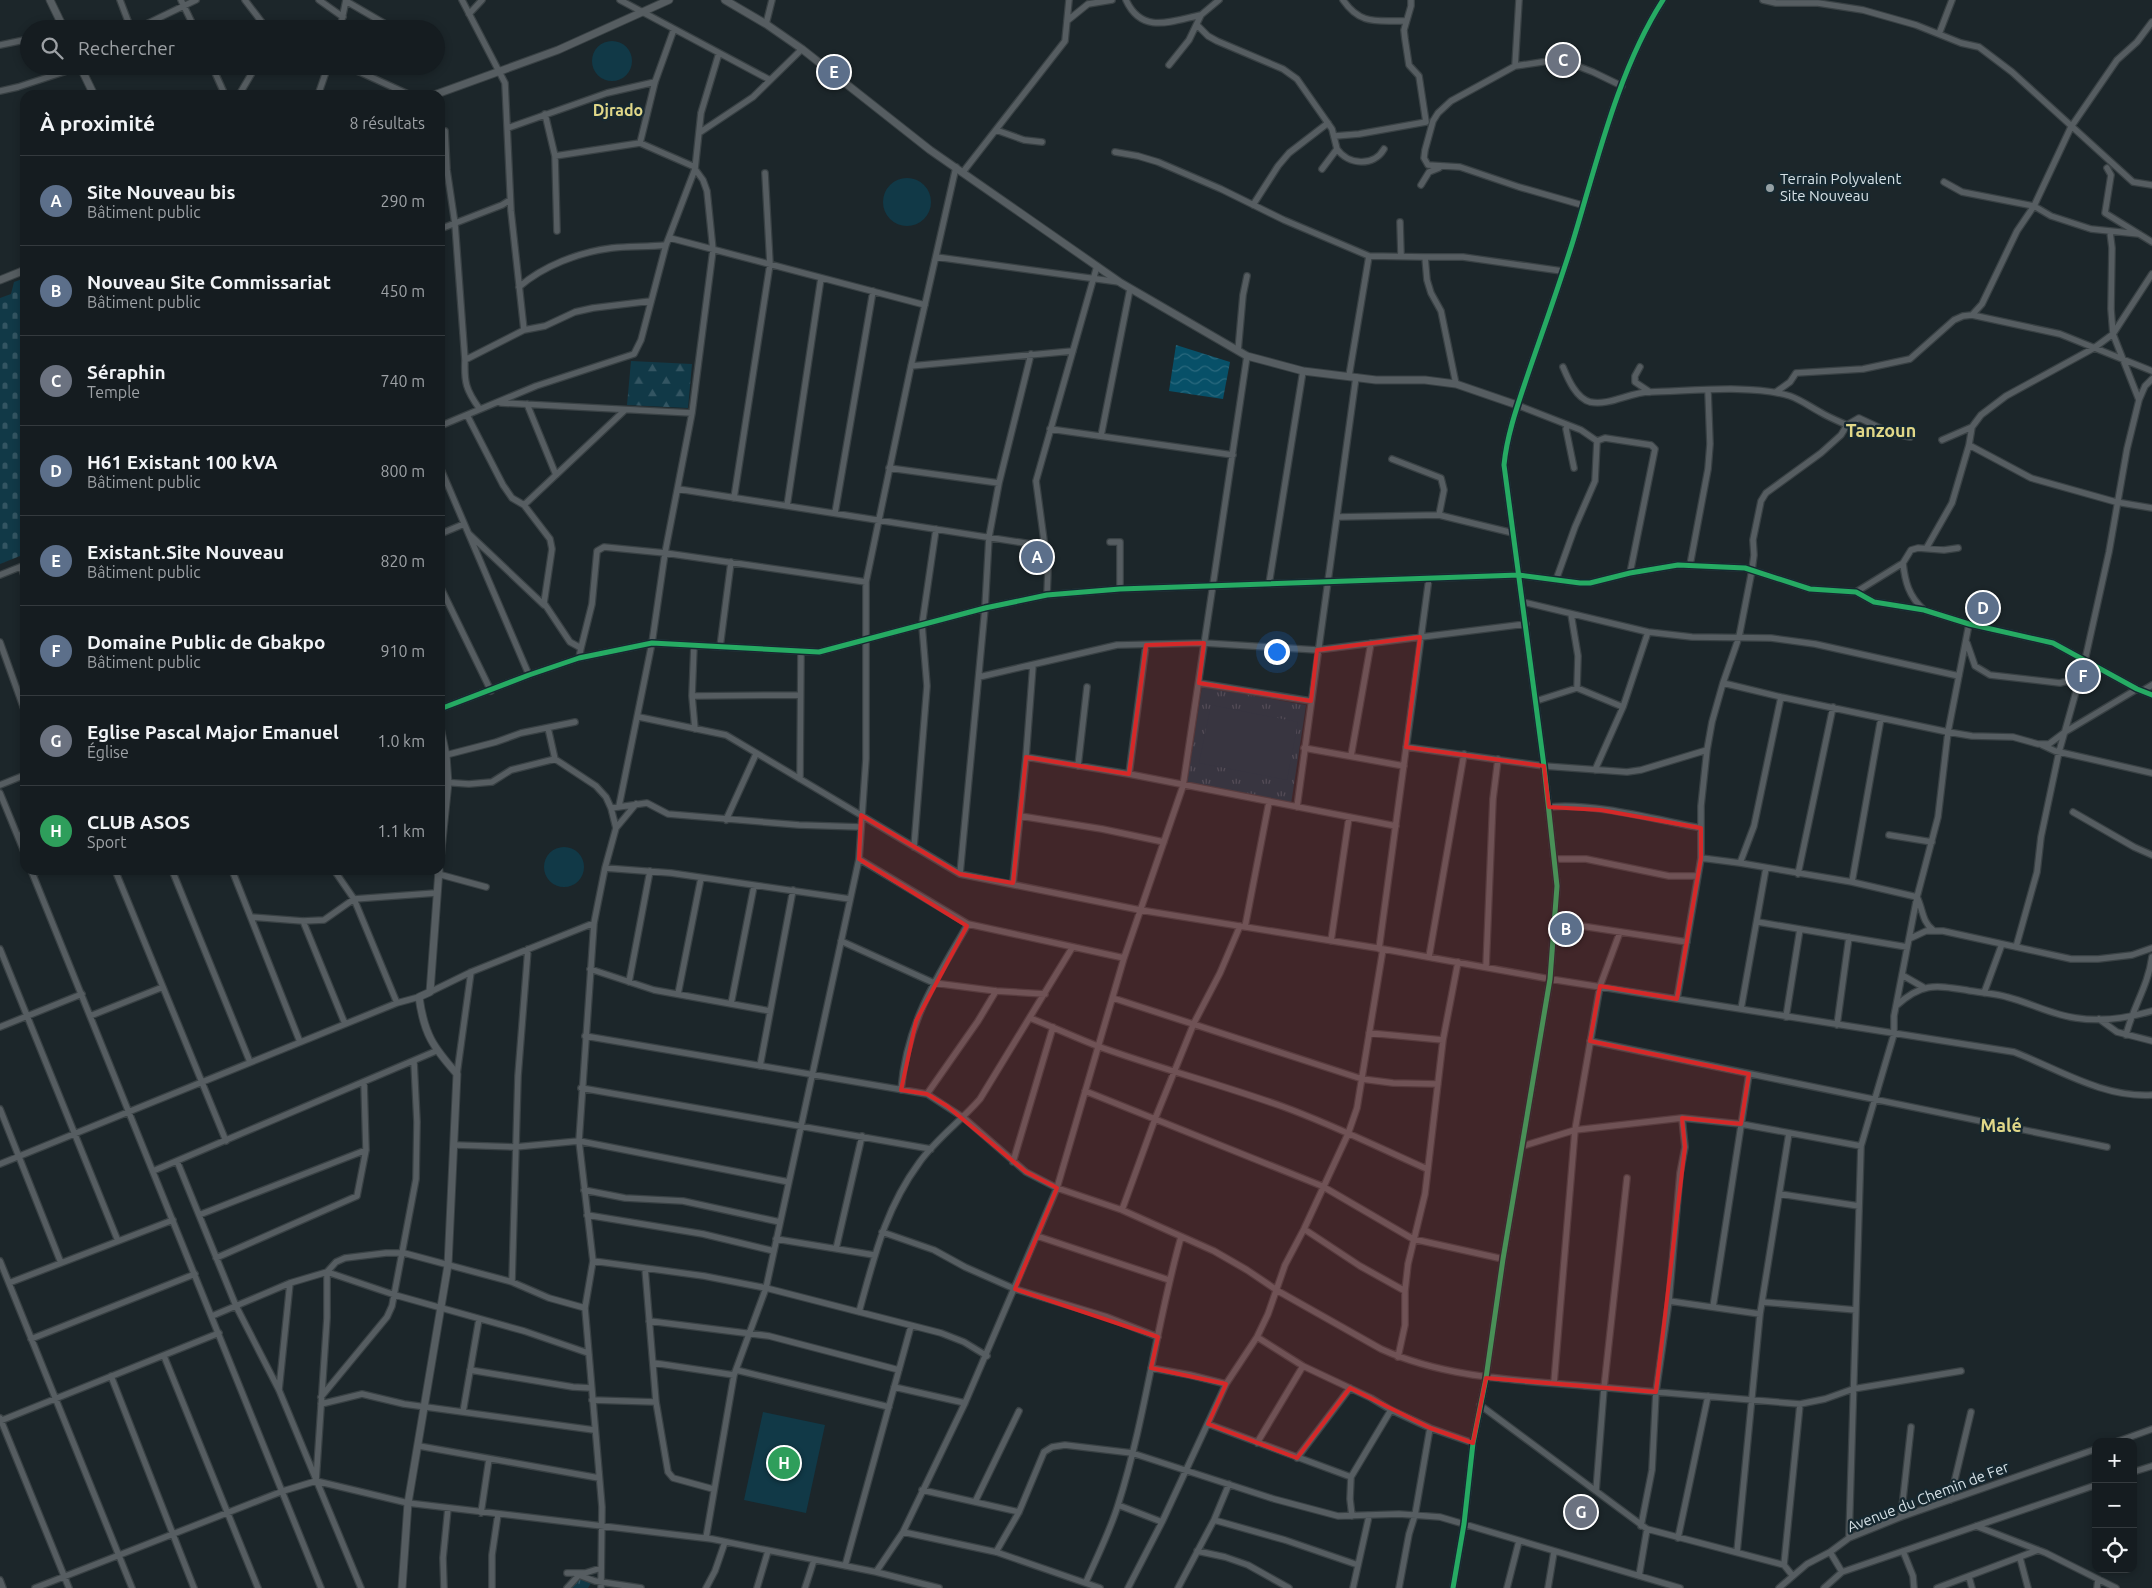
<!DOCTYPE html>
<html lang="fr">
<meta charset="utf-8">
<style>
:root{--surface:#151c20;--page:#22292d;--text:#f1f3f6;--muted:#9da1a5;--line:#343a3e;--accent:#0b8043}
body{margin:0;font-family:Ubuntu,sans-serif;background:var(--page);color:var(--text)}
.controls{position:absolute;right:15px;bottom:15px;display:grid;overflow:hidden;border-radius:10px;box-shadow:0 2px 8px #0003}
.controls button{width:45px;height:45px;display:grid;place-items:center;padding:0;border:0;border-bottom:1px solid var(--line);background:var(--surface);color:var(--text);font:25px sans-serif}
.you{position:absolute;left:1276px;top:651px;width:18px;height:18px;margin:-12px;border:4px solid #fff;border-radius:50%;background:#1a73e8;box-shadow:0 0 0 8px #1a73e833}
.badge{display:grid;place-items:center;width:32px;height:32px;border-radius:50%;background:var(--accent);color:#fff;font-size:16px;font-weight:700}
.pin{position:absolute;translate:-50% -50%;border:2px solid #fff;box-shadow:0 1px 5px #0006}
.list{margin:0;padding:0;list-style:none}
h2{display:flex;justify-content:space-between;align-items:center;height:65px;margin:0;padding:0 20px;font-size:21px}
h2 small{font-size:16px;font-weight:400;color:var(--muted)}
.list li{display:grid;grid-template-columns:32px 1fr auto;gap:15px;align-items:center;box-sizing:border-box;height:90px;padding:0 20px;border-top:1px solid var(--line)}
.list b{display:block;font-size:19px;white-space:nowrap}
.list p{margin:0;font-size:16px;white-space:nowrap;color:var(--muted)}
.list em{font-size:16px;font-style:normal;color:var(--muted)}
.icon{flex:none;width:28px;height:28px;fill:none;stroke:currentColor;stroke-width:2;stroke-linecap:round;stroke-linejoin:round}
.map{position:relative;flex:none;width:2152px;height:1588px;overflow:hidden}
.search{position:absolute;background:var(--surface);box-shadow:0 2px 8px #0003;left:20px;top:20px;width:425px;height:55px;display:flex;align-items:center;gap:12px;box-sizing:border-box;padding:0 18px;border-radius:28px;color:var(--muted);font-size:19px}
.panel{position:absolute;background:var(--surface);box-shadow:0 2px 8px #0003;left:20px;top:90px;width:425px;height:785px;border-radius:15px}
.map>svg:first-child{display:block}
</style>
<div class="map">
<svg width="2152" height="1588" viewBox="0 0 2152 1588">
<defs>
<pattern id="forest-firs" width="22" height="20" patternUnits="userSpaceOnUse" patternTransform="scale(1.25)"><rect width="22" height="20" fill="#113947"/><path d="M5 1l3.5 6h-7zM16 11l3.5 6h-7z" fill="#335562"/></pattern>
<pattern id="cemetery-stones" width="16" height="16" patternUnits="userSpaceOnUse" patternTransform="scale(1.25)"><rect width="16" height="16" fill="#113947"/><path d="M2 7V4a2 2 0 0 1 4 0v3zM10 15v-3a2 2 0 0 1 4 0v3z" fill="#335562"/></pattern>
<pattern id="park-tufts" width="24" height="20" patternUnits="userSpaceOnUse" patternTransform="scale(1.25)"><rect width="24" height="20" fill="#113947"/><path d="M3 7l-1-3M5 7V3M7 7l1-3M15 17l-1-3M17 17v-4M19 17l1-3" fill="none" stroke="#335562"/></pattern>
<pattern id="water-waves" width="16" height="10" patternUnits="userSpaceOnUse" patternTransform="scale(1.25)"><rect width="16" height="10" fill="#075068"/><path d="M0 5q4-4 8 0t8 0" fill="none" stroke="#2a697e"/></pattern>
</defs>
<rect width="100%" height="100%" fill="#1c262a"/>
<path fill="url(#forest-firs)" d="M631,361L692,364L688,408L627,405Z"/>
<path fill="url(#cemetery-stones)" d="M25,278V554L0,564V298L11,294L14,282Z"/>
<path fill="url(#park-tufts)" d="M1202,687L1306,705L1291,804L1187,784Z
M577,1575L591,1583L588,1588H566Z"/>
<path fill="#113947" d="M592 61a20 20 0 1 1 40 0a20 20 0 1 1-40 0Z
M883 202a24 24 0 1 1 48 0a24 24 0 1 1-48 0Z
M1211,705L1298,722L1287,780L1199,763Z
M544 867a20 20 0 1 1 40 0a20 20 0 1 1-40 0Z
M763,1412L825,1425L806,1513L744,1500Z"/>
<path fill="url(#water-waves)" d="M1176,345L1230,362L1223,399L1169,391Z"/>
<g fill="none" stroke-linecap="round" stroke-linejoin="round">
<g stroke="#394144" stroke-width="8">
<path id="minor" d="M120,0L131,29
M181,0L195,29
M245,0L267,29
M319,0L343,17
M462,0L505,83L511,211L524,330
M620,0L770,80
M1126,0C1142,35 1172,21 1201,15
M1343,0C1361,26 1377,20 1406,21
M1763,0L1776,3H1818L1863,10L1916,25L1961,43L1979,47L2012,72L2133,182L2152,185
M346,1L394,29
M469,14L482,0
M1067,21L1088,4L1112,0
M766,24L772,0
M1197,25L1208,36L1217,41L1283,69L1297,79L1332,129L1337,149L1322,169
M136,29L196,0
M340,29L346,0
M1939,34L1952,0
M0,45L29,39
M1169,65L1189,40L1201,15L1219,0
M212,66L225,95
M343,66L362,73L410,95
M1515,66L1519,0
M0,91L18,87L82,66
M239,95L256,66
M318,95L328,66
M545,114L555,156L557,231
M508,128L607,93L655,82
M996,130L1024,140L1042,142
M445,131L447,170L455,224L465,360C464,382 466,390 479,408
M699,133L753,97L802,49
M1335,136L1359,134L1426,122L1419,76L1409,65L1405,39L1404,30L1411,6V0
M640,143L655,82L674,29
M1337,149C1348,165 1374,167 1384,149
M1115,152L1138,156L1158,162L1221,189L1284,220L1369,256L1425,257L1427,280L1431,293L1441,311L1456,384
M555,156L640,143L695,167
M2107,168L2111,175L2105,213L2152,242
M963,172L1065,41L1069,0
M1944,182L1962,192L2034,206L2051,216L2091,229L2139,234
M1421,185L1429,172L1439,168
M1253,205L1278,166L1289,153L1328,123
M1582,205L1519,187L1460,167L1428,165L1424,158L1425,150L1433,121L1438,113L1451,101L1515,66L1549,61L1567,62L1593,72L1622,86
M1400,222L1401,255
M440,229L502,205L510,200
M670,238L925,305
M936,257L1119,282
M1425,257H1463L1562,271
M519,287C543,266 579,252 612,248C630,246 648,247 666,245
M1972,315L1982,304L2017,231L2034,206L2071,127L2117,60L2137,42L2152,22
M1238,351L1243,295L1247,276
M465,360L524,330L545,326L575,312L593,308L651,301
M911,366L1073,351
M1563,367C1568,379 1576,398 1590,402C1610,406 1630,392 1650,392C1691,391 1752,384 1790,396C1801,400 1809,406 1820,412C1828,417 1838,421 1847,425
M1640,367L1635,376V382L1650,392
M1349,376L1369,256
M1776,392L1790,382L1796,373L1863,369L1910,359L1954,320L1963,316L1972,315L2060,334L2152,371
M2139,400L2145,386L2152,379
M501,403L692,413
M527,404L556,475
M1517,405L1581,430L1597,441L1595,481L1575,527L1556,580
M467,415L503,485L512,498L524,505L550,539L552,549L544,603L570,642L581,648L579,658
M1568,425L1566,429L1574,468
M440,426L536,386L634,354L641,340L666,245L695,169L701,113L719,53
M1050,429L1233,455
M1101,436L1130,289
M1942,440L1972,427
M1597,441L1605,438L1651,445L1655,449L1630,573
M1969,445L2031,478L2116,502L2152,508
M1392,459L1441,478L1444,490L1439,515
M440,467L529,675
M889,468L999,483
M678,489L1044,546
M734,498L770,264L765,173
M524,505L625,410
M787,506L821,278
M835,513L873,291
M1337,517L1439,515L1513,533
M440,534L464,524
M469,534L544,605
M1110,542H1120V589
M1927,547L1952,503L1969,445L1972,427L1981,415L2006,396L2094,348L2113,334L2152,274
M1903,563C1905,582 1909,596 1923,609
M1690,565L1708,469L1710,444L1708,391
M21,567L25,578
M0,575L25,565
M1269,584L1303,371
M440,586L491,691
M1856,592L1903,563L1911,550L1918,548L1944,550L1958,548
M1047,595L1048,570L1036,481L1097,266
M1523,602L1648,632L1692,637L1771,638L1815,644L1959,676
M0,642L25,712
M1967,643L1975,666L1990,675L2060,683L2068,681L2081,670
M694,646L692,696L695,729
M720,647L731,562
M581,648L592,604L597,551L604,547L665,553L866,582
M979,677L1117,645L1204,643L1317,650L1526,624
M1199,683L1311,701
M1723,683L1739,637L1752,570L1754,555L1753,540L1761,501L1766,493L1821,453L1841,435L1847,425L1859,418L1889,432L1910,437
M1577,688L1623,707L1648,632
M2142,691L2152,685
M692,696L800,695
M1536,701L1577,688L1578,656L1571,614
M440,709L529,675L579,658L652,643L819,652L985,608L1047,595L1120,589L1519,575L1580,583H1590L1630,573L1678,565L1745,568L1810,589L1856,592L1874,602L1924,610L1969,624L2053,643L2137,689L2152,695
M639,717L726,735L960,874L1140,910L1383,949L1550,979L2014,1052C2058,1069 2103,1098 2152,1095
M548,728L555,759L596,786L606,797L611,808
M2042,745L2055,751L2152,773
M1406,747L1544,766L1627,772L1641,770L1707,750
M1304,748L1404,766
M446,755L496,742L521,733L575,722
M1351,756L1371,643
M1026,757L1129,774L1396,826
M1078,766L1087,687
M1595,770L1623,707
M1129,774L1146,645
M800,779L801,651
M440,782L469,784L492,782L511,770L555,759
M0,785L25,775
M0,793L25,854
M619,806L652,643L665,553L692,413L713,250L707,191L703,180L695,169
M1297,807L1356,377
M1549,807C1592,802 1658,820 1701,828
M2073,812L2134,847L2152,855
M1020,816L1102,829L1164,842
M726,820L756,754
M616,828L636,804
M1889,835L1932,842
M18,836L25,833
M914,847L927,686L922,625L936,529
M1701,858L1740,863L1852,882L1917,897C1923,909 1922,922 1933,930
M859,859L968,924L1124,958
M1555,859H1586L1669,876H1698
M1740,863L1754,826L1781,697
M605,868L671,873L850,899
M31,870L321,1588
M115,870L226,1141
M172,870L250,1062
M232,870L300,1042
M334,870L354,899L397,1003
M33,873L42,870
M438,874L486,887
M960,874L985,608L989,537L999,483L1031,354
M1798,874L1833,707
M1852,882L1881,718
M1013,883L1026,757L1033,665
M251,917L303,921L324,920L354,899L436,893
M303,921L345,1024
M1555,922L1687,942
M1758,922L1907,947
M1245,927L1269,802
M1909,939L1926,931H1943L2071,959H2098L2132,955L2152,948
M841,941L934,983L996,991L1045,994
M1331,941L1349,817
M2016,947L2037,872L2041,837L2059,752L2085,660L2109,552L2127,449L2139,400L2113,334L2111,309L2112,248L2110,232
M0,949L118,1241
M1379,949L1429,578
M1429,957L1464,754
M1486,967L1493,799L1498,759
M590,969L654,990L770,1011
M1902,975L1923,987
M629,982L650,871
M430,992L471,972L594,923
M1984,993L2002,944
M678,994L701,878
M1113,998L1362,1079L1393,1083L1438,1084
M1677,999L1701,858V806L1707,750L1712,722L1723,683L1781,697L1948,732L1972,736L2013,737L2038,744H2049L2065,732L2137,689
M731,1004L754,886
M1896,1006C1921,983 1934,985 1966,990C1980,993 1994,993 2007,997C2031,1003 2052,1015 2076,1018C2102,1022 2128,1018 2152,1011
M1741,1009L1766,868
M90,1016L163,987
M1786,1017L1800,929
M1030,1018C1053,1027 1076,1038 1100,1047C1161,1069 1223,1085 1284,1107C1333,1125 1380,1148 1427,1169
M2099,1019L2117,1032L2152,1041
M1837,1025L1849,937
M0,1027L82,994
M1369,1033L1443,1040
M2126,1035C2133,1007 2148,986 2152,957
M585,1036L927,1094L964,1118L1026,1172L1057,1188L1122,1210L1214,1251L1247,1270L1278,1291L1381,1349C1445,1378 1516,1380 1585,1386C1657,1392 1728,1398 1800,1404L1825,1399L1853,1389L1961,1371
M1590,1041L2107,1147
M760,1066L793,890
M457,1074L471,972
M581,1088L931,1149
M901,1090C907,1022 935,981 968,924
M1085,1091L1322,1186L1413,1239L1503,1259
M927,1094L978,1021L996,991
M0,1109L61,1263
M455,1145L515,1147L579,1141L789,1182
M1523,1146L1575,1130L1682,1118L1741,1124L1861,1146
M177,1161L236,1306L279,1390L361,1588
M1013,1162L1053,1027
M0,1164L397,1003L419,997
M153,1171L436,1051
M584,1190L625,1198L683,1201L780,1222
M1780,1194L1859,1206
M1122,1210L1155,1119L1194,1023L1220,973L1240,926
M199,1215L366,1150
M587,1215L703,1234L774,1251
M1304,1229L1360,1266L1405,1291
M882,1232L934,1250L965,1267L1015,1289L1107,1317L1158,1337
M1037,1236L1169,1280
M776,1239L874,1255
M836,1249L862,1136
M216,1258L357,1196L366,1150L364,1082
M0,1261L132,1588
M593,1261L704,1276L766,1288L941,1333L964,1342L987,1356
M645,1268L656,1402L668,1472L673,1478L713,1489
M512,1282L518,1076L528,949
M9,1283L173,1220
M1669,1301L1760,1314
M1762,1302L1856,1310
M1713,1307L1749,1074
M859,1312C874,1258 885,1209 919,1163C936,1139 961,1121 980,1099L1072,948
M212,1316L290,1283L327,1272L395,1295L524,1331L588,1353
M649,1321L769,1336L899,1370
M1257,1337L1303,1366L1371,1398L1391,1410L1430,1428L1473,1443
M31,1339L195,1274
M164,1356L258,1588
M1398,1357L1405,1325V1291L1408,1264L1425,1194L1443,1040L1458,962
M654,1363L734,1375
M1151,1368L1190,1375L1226,1384
M470,1370L573,1387L591,1388
M736,1370L889,1407
M111,1376L194,1588
M1554,1383L1575,1130L1600,986L1620,932
M894,1387L965,1403
M279,1390L290,1283
M321,1397L387,1317L392,1306L416,1179L417,1122L414,1062
M592,1400L656,1402
M321,1404L362,1394L404,1404L594,1430
M1480,1405L1647,1529L1784,1565L1792,1575
M463,1412L479,1319
M0,1418L69,1588
M0,1421L219,1333
M1208,1424L1351,1477
M2116,1442L2152,1429
M1257,1443L1303,1366
M419,1446L599,1478
M1297,1458L1350,1388
M2133,1472L2152,1466
M316,1481L327,1318V1272L336,1262L345,1258L386,1253H404L512,1282L549,1298L585,1308
M922,1490L1019,1512
M1596,1491L1604,1388L1627,1178
M1950,1500L1971,1412
M975,1502L1019,1411
M1118,1505L1162,1522
M481,1513L489,1459
M1352,1516L1350,1499L1351,1477L1391,1410
M1901,1517L1911,1427
M1214,1520L1285,1540L1358,1565
M1641,1526L1652,1470L1656,1392L1669,1301L1680,1173L1685,1147L1682,1118
M1976,1526L2046,1553L2116,1588
M903,1532L996,1552L1100,1588
M706,1538L734,1375L766,1288L859,859L866,759V582L911,366L956,167
M1678,1538L1708,1396
M1849,1538L1861,1146L1894,1034V1016L1917,897L1938,817L1948,732L1969,624
M1197,1551L1225,1557L1248,1565L1289,1588
M1903,1551L1913,1576L1914,1588
M996,1552L1019,1512L1044,1452L1052,1447L1065,1445L1132,1453L1274,1499L1338,1516L1399,1514L1440,1517L1680,1588
M1737,1552L1760,1314L1789,1133
M1830,1552L1842,1572
M2020,1558L2028,1588
M1784,1565L1800,1404
M845,1566L911,1326
M876,1572L903,1532L965,1403L1057,1188L1124,958L1183,786L1247,356
M567,1573H585L601,1568
M576,1574L595,1581L641,1588
M1639,1576L1647,1529
M1969,1577L1972,1588
M0,1580L3,1588
M1086,1582C1097,1557 1110,1531 1118,1505C1146,1417 1156,1325 1181,1237
M35,1588L283,1491L316,1481L408,1503L712,1539L876,1572L939,1588
M444,1588L443,1558L448,1508
M492,1588V1555L498,1514
M567,1588L579,1575
M601,1588L602,1507L585,1308L593,1261L579,1141L594,923L605,868L616,828L611,808L647,803L668,814L799,825L861,827
M706,1588L715,1571L725,1542
M757,1588L768,1551
M805,1588L814,1560
M1128,1588L1162,1522L1226,1384L1257,1337L1268,1314L1285,1265L1304,1229L1348,1134L1357,1108L1383,949
M1178,1588L1214,1520L1229,1484
M1353,1588L1369,1516
M1399,1588L1409,1534L1415,1515L1430,1428
M1453,1588L1464,1524L1473,1443L1486,1378L1503,1259L1550,979L1557,886L1544,766L1504,465C1507,434 1518,404 1528,374C1543,330 1559,286 1573,241C1597,162 1618,70 1663,0
M1507,1588L1519,1541
M1548,1588L1554,1552
M1779,1588L1807,1564L1830,1552L1849,1538L1901,1517L2096,1449
M1824,1588L1842,1572L2096,1485
M1937,1588L2038,1550
M2097,1588L2098,1579"/>
</g>
<g stroke="#394144" stroke-width="9">
<path id="tertiary" d="M50,0L64,29
M725,0L766,24L802,49L930,150L1121,283L1247,356L1303,371L1376,380H1425L1456,384L1517,405
M80,66L94,95
M434,95L558,50L669,0
M0,280L25,270
M440,727L446,755L448,783L440,860
M402,1588L408,1503L448,1265L457,1074C433,1047 424,1034 419,997L430,992L439,870"/>
</g>
<use href="#minor" stroke="#565d61" stroke-width="5.5"/>
<use href="#tertiary" stroke="#565d61" stroke-width="7"/>
<g stroke="#162830" stroke-width="8">
<path id="cycleway" d="M440,709L529,675L579,658L652,643L819,652L985,608L1047,595L1120,589L1519,575L1580,583H1590L1630,573L1678,565L1745,568L1810,589L1856,592L1874,602L1924,610L1969,624L2053,643L2137,689L2152,695
M1453,1588L1464,1524L1473,1443L1486,1378L1503,1259L1550,979L1557,886L1544,766L1504,465C1507,434 1518,404 1528,374C1543,330 1559,286 1573,241C1597,162 1618,70 1663,0"/>
</g>
<use href="#cycleway" stroke="#26ab63" stroke-width="5"/>
</g>
<path fill="#d62828" fill-opacity="0.2" stroke="#d62828" stroke-width="4" stroke-linejoin="round" d="M1420,637L1406,747L1544,766L1549,807L1601,810L1701,828V858L1677,999L1600,986L1590,1041L1749,1074L1741,1124L1682,1118L1685,1147L1656,1392L1486,1378L1473,1443L1430,1428L1350,1388L1297,1458L1208,1424L1226,1384L1151,1368L1158,1337L1015,1289L1057,1188L1026,1172L947,1106L927,1094L901,1090L916,1021L967,926L859,859L861,815L960,874L1013,883L1026,757L1129,774L1146,645L1204,643L1199,683L1311,701L1317,650Z"/>
<circle fill="#95a0a4" stroke="#162830" stroke-width="2" cx="1770" cy="188" r="5"/>
<g text-anchor="middle" stroke-width="4.5" stroke-linejoin="round" paint-order="stroke">
<g font-size="15" fill="#d6e1e6" stroke="#162830" text-anchor="start">
<text x="1780" y="184">Terrain Polyvalent<tspan x="1780" dy="17">Site Nouveau</tspan></text>
</g>
<g font-size="15" fill="#d6e1e6" stroke="#162830">
<text transform="translate(1928 1497) rotate(-21)" y="5">Avenue du Chemin de Fer</text>
</g>
<g font-size="16" font-weight="bold" fill="#e0d788" stroke="#162830">
<text x="618" y="116">Djrado</text>
</g>
<g font-size="18" font-weight="bold" fill="#e0d788" stroke="#162830">
<text x="1881" y="437">Tanzoun</text>
<text x="2001" y="1132">Malé</text>
</g>
</g>
</svg>
<div class="controls">
<button>+</button>
<button>−</button>
<button><svg class="icon" aria-label="locate" viewBox="0 0 24 24"><circle cx="12" cy="12" r="6"/><path d="M12 2v4M12 18v4M2 12h4M18 12h4"/></svg></button>
</div>
<div class="you"></div>
<div class="pin badge" style="left:1037px;top:557px;background:#5c6f8a">A</div>
<div class="pin badge" style="left:1566px;top:929px;background:#5c6f8a">B</div>
<div class="pin badge" style="left:1563px;top:60px;background:#6b7280">C</div>
<div class="pin badge" style="left:1983px;top:608px;background:#5c6f8a">D</div>
<div class="pin badge" style="left:834px;top:72px;background:#5c6f8a">E</div>
<div class="pin badge" style="left:2083px;top:676px;background:#5c6f8a">F</div>
<div class="pin badge" style="left:1581px;top:1512px;background:#6b7280">G</div>
<div class="pin badge" style="left:784px;top:1463px;background:#2e9e5b">H</div>
<div class="search"><svg class="icon" aria-label="search" viewBox="0 0 24 24"><circle cx="10" cy="10" r="6"/><path d="M15 15l6 6"/></svg>Rechercher</div>
<section class="panel">
<h2>À proximité<small>8 résultats</small></h2>
<ul class="list">
<li><span class="badge" style="background:#5c6f8a">A</span><div><b>Site Nouveau bis</b><p>Bâtiment public</p></div><em>290 m</em></li>
<li><span class="badge" style="background:#5c6f8a">B</span><div><b>Nouveau Site Commissariat</b><p>Bâtiment public</p></div><em>450 m</em></li>
<li><span class="badge" style="background:#6b7280">C</span><div><b>Séraphin</b><p>Temple</p></div><em>740 m</em></li>
<li><span class="badge" style="background:#5c6f8a">D</span><div><b>H61 Existant 100 kVA</b><p>Bâtiment public</p></div><em>800 m</em></li>
<li><span class="badge" style="background:#5c6f8a">E</span><div><b>Existant.Site Nouveau</b><p>Bâtiment public</p></div><em>820 m</em></li>
<li><span class="badge" style="background:#5c6f8a">F</span><div><b>Domaine Public de Gbakpo</b><p>Bâtiment public</p></div><em>910 m</em></li>
<li><span class="badge" style="background:#6b7280">G</span><div><b>Eglise Pascal Major Emanuel</b><p>Église</p></div><em>1.0 km</em></li>
<li><span class="badge" style="background:#2e9e5b">H</span><div><b>CLUB ASOS</b><p>Sport</p></div><em>1.1 km</em></li>
</ul>
</section>
</div>
